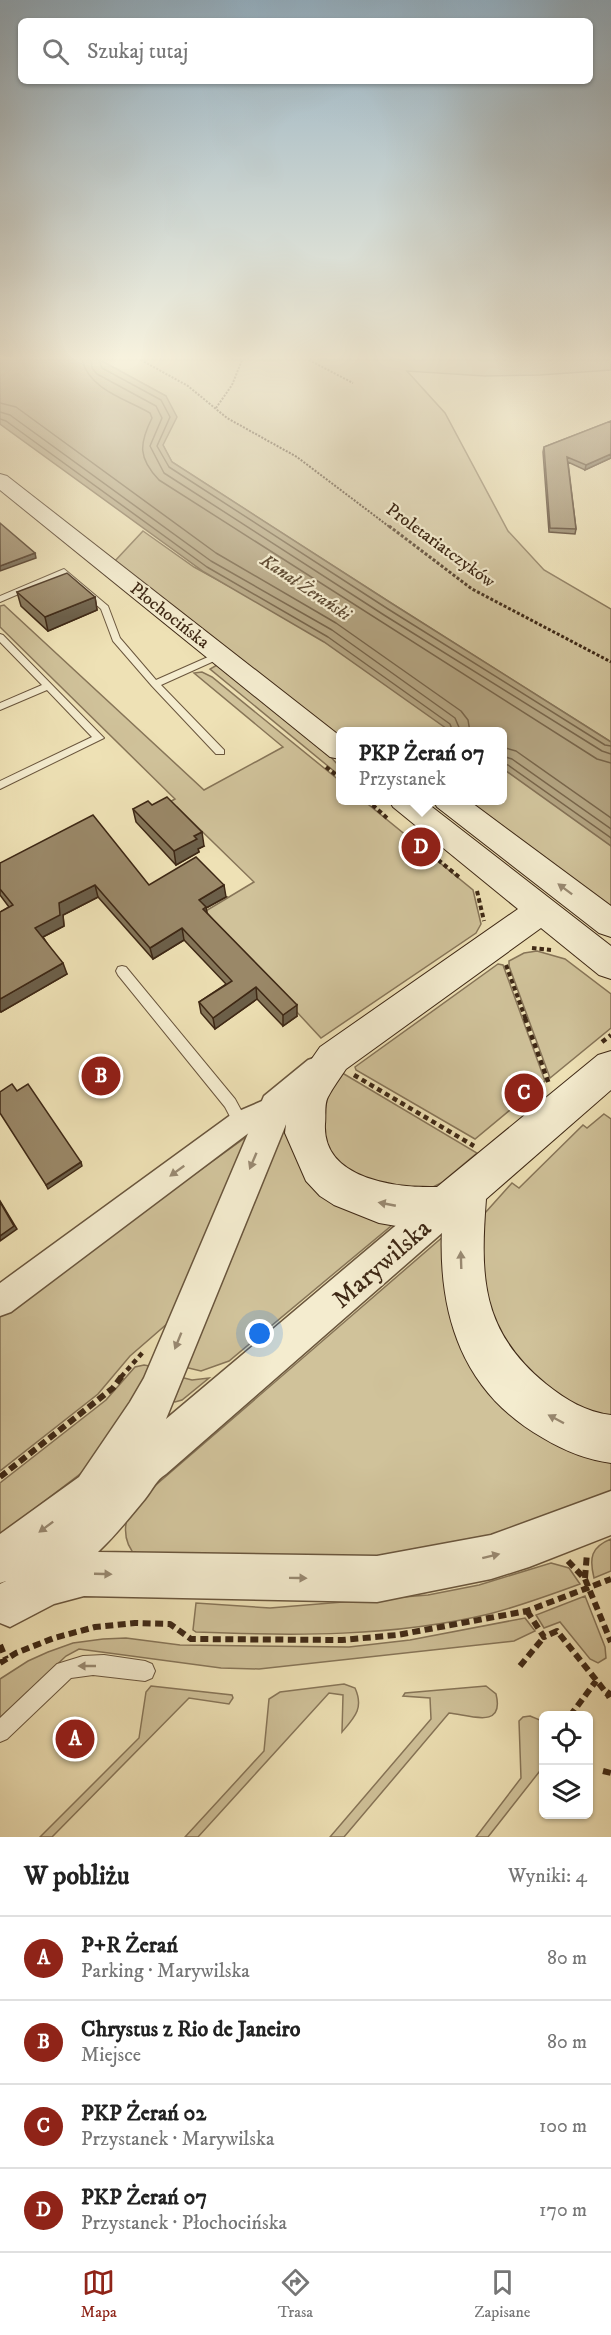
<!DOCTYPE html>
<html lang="pl">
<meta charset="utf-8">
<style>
:root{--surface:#fff;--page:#f2f2f2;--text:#222;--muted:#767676;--line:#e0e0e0;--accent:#8f2418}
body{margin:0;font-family:"IM FELL DW Pica",serif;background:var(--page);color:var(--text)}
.controls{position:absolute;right:18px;bottom:18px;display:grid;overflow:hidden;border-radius:9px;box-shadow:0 2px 4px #0004}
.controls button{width:54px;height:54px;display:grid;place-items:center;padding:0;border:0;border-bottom:2px solid var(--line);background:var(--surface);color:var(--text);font:30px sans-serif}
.you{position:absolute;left:260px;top:1334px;width:21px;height:21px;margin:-15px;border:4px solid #fff;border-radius:50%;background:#1a73e8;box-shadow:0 0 0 9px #1a73e833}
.badge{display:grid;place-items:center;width:39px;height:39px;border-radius:50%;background:var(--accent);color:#fff;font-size:20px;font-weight:700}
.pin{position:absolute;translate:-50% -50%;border:3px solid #fff;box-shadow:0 2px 6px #0006}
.popup{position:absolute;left:336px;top:727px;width:171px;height:78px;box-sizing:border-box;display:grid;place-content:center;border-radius:9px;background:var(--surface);filter:drop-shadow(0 2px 4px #0005);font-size:20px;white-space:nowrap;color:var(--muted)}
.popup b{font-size:22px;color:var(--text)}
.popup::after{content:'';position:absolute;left:50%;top:100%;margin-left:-12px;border:12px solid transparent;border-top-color:var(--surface)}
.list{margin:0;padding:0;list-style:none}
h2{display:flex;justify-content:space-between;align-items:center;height:78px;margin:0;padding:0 24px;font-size:26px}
h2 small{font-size:20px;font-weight:400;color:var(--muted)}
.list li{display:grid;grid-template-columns:39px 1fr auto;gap:18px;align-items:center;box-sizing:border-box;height:84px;padding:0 24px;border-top:2px solid var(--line)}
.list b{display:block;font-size:22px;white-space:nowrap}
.list p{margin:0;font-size:20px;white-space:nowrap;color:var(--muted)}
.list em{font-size:20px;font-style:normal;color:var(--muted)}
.icon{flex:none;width:33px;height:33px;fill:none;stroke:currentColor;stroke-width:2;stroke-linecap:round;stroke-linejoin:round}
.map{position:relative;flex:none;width:611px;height:1837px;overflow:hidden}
.search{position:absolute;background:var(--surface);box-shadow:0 2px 4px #0004;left:18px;right:18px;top:18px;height:66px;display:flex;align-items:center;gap:15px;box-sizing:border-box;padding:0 21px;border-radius:9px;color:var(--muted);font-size:22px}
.sheet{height:414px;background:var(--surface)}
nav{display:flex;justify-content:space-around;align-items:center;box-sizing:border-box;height:84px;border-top:2px solid var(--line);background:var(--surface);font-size:16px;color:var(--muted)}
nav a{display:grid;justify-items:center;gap:3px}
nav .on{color:var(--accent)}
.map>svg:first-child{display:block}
</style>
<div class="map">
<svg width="611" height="1837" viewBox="0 0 611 1837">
<rect width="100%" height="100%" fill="#eee1b5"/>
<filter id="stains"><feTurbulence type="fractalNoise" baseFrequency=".00333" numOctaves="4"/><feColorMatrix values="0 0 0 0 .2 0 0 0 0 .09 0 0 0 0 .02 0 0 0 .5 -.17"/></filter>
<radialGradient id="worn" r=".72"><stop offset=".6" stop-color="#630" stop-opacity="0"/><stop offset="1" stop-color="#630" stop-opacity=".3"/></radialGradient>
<path fill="#d0c29a" stroke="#877558" stroke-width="1.5" d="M100,360H611V370L540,375L485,376L407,371L445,413L508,531L544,570L611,609V742L391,603L172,462L163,445L166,396Z
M143,531L194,567L282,615L285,614L453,731L340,732V736L114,562Z
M4,605L204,790L283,747L194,673L202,672L212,677L340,781V800L364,801L473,890L481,924L476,933L321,1038L204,912L254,882L177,807L164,805L175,799L0,627V606Z
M217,665L326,752L340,767V776L210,669Z
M502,767L611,844V914L457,801L502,800Z
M537,951L565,959L611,994V1028L550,1078L509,966V961L524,953Z
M498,964L503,965L545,1081L533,1091L526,1086L515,1094L521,1101L475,1139L356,1070L355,1067Z
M339,1071L477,1153L441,1183L429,1189L402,1195L330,1161L317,1104Z
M283,1112L393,1221L391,1226L229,1361L201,1371L180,1366Z
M604,1114L611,1119V1425L564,1410L486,1326L476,1229L485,1213L512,1183L519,1188L583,1125L587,1128Z
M249,1135L176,1316L130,1356L98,1394L0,1471V1314Z
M445,1235L452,1296L611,1452V1498L554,1521L401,1557H137C121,1541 123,1519 135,1503Z
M144,1365L155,1367L84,1471L0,1535V1483L106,1400L135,1367Z
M176,1376L192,1380L209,1378L182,1400L175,1402L171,1400Z
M611,1539V1571L594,1578C589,1558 591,1547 611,1539Z
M551,1563L569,1568L580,1584C550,1595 520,1606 489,1614C393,1637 293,1636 196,1632L193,1630L196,1603L270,1608L428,1595L479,1585Z
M585,1596L605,1647L606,1658L598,1663L590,1659L560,1622L544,1628L536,1615Z
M525,1618L535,1631L514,1641L259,1669L221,1668L79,1649L66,1656L0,1718V1679L28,1661L48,1652L73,1643L103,1639L126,1638L180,1645L349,1647L410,1640Z
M344,1684L355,1688C364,1708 355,1717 342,1732L343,1695L329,1693L198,1837H185L264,1751L269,1699L280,1692Z
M151,1686L232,1695L233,1698L229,1704L189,1698L52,1837H40L139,1738L146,1692Z
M486,1686L496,1694C505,1730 469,1715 449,1713L344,1837H330L431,1719L430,1698L403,1696L405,1693Z
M530,1716L540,1720L543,1724V1767L488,1837H476L521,1778L519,1721L523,1717Z"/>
<path fill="#b2a27f" stroke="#847155" stroke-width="1.5" d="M0,360H100L166,396L177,417L163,445L172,462L391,603L611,742V846L502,768V732L450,731L324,642L204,572L0,424Z"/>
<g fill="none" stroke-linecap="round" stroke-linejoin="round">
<path stroke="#78654a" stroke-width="1.5" d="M82,360C90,390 126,399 150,413L152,418C139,444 138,458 159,480L597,759L611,763
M91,360L92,368L97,374L156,406L162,418L150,446L164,473L384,615L602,751L611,754
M99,360L102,368L161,400L170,417L157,446L169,467L388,609L605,745L611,746
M0,403L16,407L216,553L336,623L461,711L468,720L470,732
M0,412L10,415L211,561L332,630L455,718L461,732
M0,419L6,421L207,567L328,637L450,724L453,732
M502,747L516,751L611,818
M502,756L512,759L611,829
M502,764L508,765L611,838"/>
<g stroke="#6a563d" stroke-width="2">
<path id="service" d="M64,569L108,606L120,638L156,680L217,653H223V657L161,685L224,750V754H216L152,686L113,641L101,609L63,575L0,602V596Z
M0,634L3,635L104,738L0,789V781L92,737L47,690L0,710V703L42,685L0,642Z
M122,966L126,967L235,1099L248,1123L246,1128L241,1129L236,1128L225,1107L118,975L116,971L118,967Z
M104,1655L145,1661L152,1664L155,1671L152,1678L145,1681L93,1675L71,1678L7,1739L0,1742V1718L57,1664L83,1656Z"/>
</g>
<g stroke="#6a563d" stroke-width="3">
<path id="minor" d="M276,1095L285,1099L289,1107L285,1115L250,1132L11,1312L0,1316V1283L232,1114Z"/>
</g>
<g stroke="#6a563d" stroke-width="3">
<path id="tertiary" d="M319,1056L330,1060L335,1070L330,1080L289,1117L166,1419L432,1195L445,1190L458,1195L463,1207L458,1219L166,1474C156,1480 153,1489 145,1499C130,1517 116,1535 98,1552L377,1556L491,1535L611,1491V1535L529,1567L491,1579L377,1602L84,1596L54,1604L10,1627L0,1623V1584L6,1581L0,1583V1534L79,1477L130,1402L144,1378L264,1096L308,1060Z"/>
</g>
<g stroke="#3e2815" stroke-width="2">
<path id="secondary" d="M0,474L7,476L340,736V759L330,757L0,490Z
M389,800H423L611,946V979L599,975L541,928L346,1069C340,1078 333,1087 328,1097C324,1104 326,1116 325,1124C322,1180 398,1188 437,1187L598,1055L611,1051V1090L486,1199C480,1277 481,1331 546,1384C566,1400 586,1412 611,1415V1463C587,1460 563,1450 543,1438C462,1392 438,1315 442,1227L408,1228L379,1223L334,1205L320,1196L306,1181L285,1133L289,1095L295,1083L320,1047L518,909L393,807Z
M433,800H468L611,906V937L599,933L437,807Z"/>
</g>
<path stroke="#3e2815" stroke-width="2" stroke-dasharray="2 1.5" stroke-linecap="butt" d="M141,360L188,386L227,418L297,457L391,528
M309,360L353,383
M216,408L232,385L242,360"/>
<path stroke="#3e2815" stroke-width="3" stroke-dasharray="3 2" stroke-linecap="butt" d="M389,526L472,589L611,662"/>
<path stroke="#3e2815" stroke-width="4" stroke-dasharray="4.5 3" stroke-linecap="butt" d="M326,767L340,778
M367,800L387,818
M409,836L459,877
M477,891L484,921
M532,948L551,950
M506,965L526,1020"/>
<path stroke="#3e2815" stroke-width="4.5" stroke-dasharray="5 4" stroke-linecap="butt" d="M525,1018L549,1084
M602,1042L611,1035
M354,1075L474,1146
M121,1377L143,1352"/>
<path stroke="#3e2815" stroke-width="6" stroke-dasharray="8 4.5" stroke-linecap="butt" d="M0,1477L113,1388L122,1376
M568,1561L585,1579L611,1642
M585,1578L587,1553
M527,1611L544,1637L557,1631L608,1695
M0,1645L6,1659
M0,1663L16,1653L54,1638L95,1627L135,1623L170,1624L191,1639L342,1640L397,1635L527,1611L611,1579
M520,1666L544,1637
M611,1691L608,1695L611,1700
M570,1716L596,1681
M603,1771L611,1773"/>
<use href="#service" fill="#f4eccf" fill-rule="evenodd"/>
<use href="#minor" fill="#f4eccf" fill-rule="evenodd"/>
<use href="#tertiary" fill="#f4eccf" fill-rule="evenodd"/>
<use href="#secondary" fill="#f4eccf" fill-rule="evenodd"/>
</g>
<path fill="#847559" stroke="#3e2815" stroke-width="1.5" d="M611,421V458L585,470L568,462L576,529L575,534L549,532L543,452L544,447Z
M17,592L95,597L97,610L48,631L21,606Z
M152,805L204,846L198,849L199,852L176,865L136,822L133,809Z
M0,863L226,897L206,908L207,913L297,1016L283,1026L257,999L215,1029L201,1013L199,1002L226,984L184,940L153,959L98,897L63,915L64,926L43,937L67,974L1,1012L0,1011V912L9,907L0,895Z"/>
<path fill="#6c5f49" stroke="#3e2815" stroke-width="1.5" d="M611,454V458L585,470L586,465Z
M35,553L36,558L0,571V566Z
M95,597L97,610L48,631L45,617Z
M202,832L204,846L198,849L199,852L176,865L174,851L194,836Z
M95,885L98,897L63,915L64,926L39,939L35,928L59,903Z
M224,885L226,897L206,908L208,919L199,900Z
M182,928L184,940L153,959L150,948Z
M63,963L67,974L1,1012L0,1010V999Z
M256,987L257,999L215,1029L213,1018Z
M297,1005V1016L283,1026V1015Z
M81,1162L82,1166L48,1189L46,1185Z
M0,1201L17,1229L0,1241Z"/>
<path fill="#9a8868" stroke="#3e2815" stroke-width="1.5" d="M611,421V454L586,465L567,457L576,529L550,528L544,447Z
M0,523L35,553L0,566Z
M67,573L95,597L45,617L17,592Z
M167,797L202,832L194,836L197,839L174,851L133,809L148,801L152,805Z
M93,815L149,885L196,857L224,885L199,900L206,907L203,909L297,1005L283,1015L256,987L213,1018L199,1002L232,981L182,928L150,948L95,885L59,903L60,915L35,928L63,963L0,999V912L13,905L0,889V863Z
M12,1084L17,1091L28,1084L81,1162L46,1185L0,1113V1092Z
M0,1202L14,1226L0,1236Z"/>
<defs><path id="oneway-solid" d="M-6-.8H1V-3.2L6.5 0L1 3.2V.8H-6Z" transform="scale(1.5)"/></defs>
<g fill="#998a72">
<use href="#oneway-solid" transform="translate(565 889) rotate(-143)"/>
<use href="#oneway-solid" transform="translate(253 1161) rotate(113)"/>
<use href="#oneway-solid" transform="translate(177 1171) rotate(144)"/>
<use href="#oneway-solid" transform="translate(387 1204) rotate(-169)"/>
<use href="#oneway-solid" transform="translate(461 1260) rotate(-92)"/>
<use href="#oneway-solid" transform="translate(178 1341) rotate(112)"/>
<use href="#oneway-solid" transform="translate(556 1419) rotate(-152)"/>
<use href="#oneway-solid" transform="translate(46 1527) rotate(143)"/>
<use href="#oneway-solid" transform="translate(491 1556) rotate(-14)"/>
<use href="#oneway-solid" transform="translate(103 1574) rotate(2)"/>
<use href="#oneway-solid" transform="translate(298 1578) rotate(1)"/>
<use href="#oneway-solid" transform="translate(87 1666) rotate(180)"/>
</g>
<linearGradient id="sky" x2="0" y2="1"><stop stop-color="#92adbe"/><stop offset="0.58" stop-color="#f7f2de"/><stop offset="1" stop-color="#f7f2de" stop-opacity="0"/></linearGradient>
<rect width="611" height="617" fill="url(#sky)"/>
<g text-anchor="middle" stroke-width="4.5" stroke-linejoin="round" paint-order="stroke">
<g font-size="18" fill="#3e2815" stroke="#f4eccf">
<text transform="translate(441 545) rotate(36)" y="6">Proletariatczyków</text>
<text transform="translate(170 615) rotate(38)" y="6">Płochocińska</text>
</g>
<g font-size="18" font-style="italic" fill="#614d35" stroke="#f4eccf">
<text transform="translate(306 587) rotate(34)" y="6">Kanał Żerański</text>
</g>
<g font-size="26" fill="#3e2815" stroke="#f4eccf">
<text transform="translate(381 1263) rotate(-41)" y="9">Marywilska</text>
</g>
</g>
<rect width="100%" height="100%" filter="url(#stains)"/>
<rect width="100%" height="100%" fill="url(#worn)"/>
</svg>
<div class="controls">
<button><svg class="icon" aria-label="locate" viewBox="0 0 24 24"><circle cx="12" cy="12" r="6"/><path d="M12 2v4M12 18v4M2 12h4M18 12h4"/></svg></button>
<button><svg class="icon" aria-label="layers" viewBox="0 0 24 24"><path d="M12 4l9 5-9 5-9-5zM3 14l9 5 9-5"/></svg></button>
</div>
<div class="you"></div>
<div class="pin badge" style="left:75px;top:1739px">A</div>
<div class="pin badge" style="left:101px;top:1076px">B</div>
<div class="pin badge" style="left:524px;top:1093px">C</div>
<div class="pin badge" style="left:421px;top:847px">D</div>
<div class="popup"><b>PKP Żerań 07</b>Przystanek</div>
<div class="search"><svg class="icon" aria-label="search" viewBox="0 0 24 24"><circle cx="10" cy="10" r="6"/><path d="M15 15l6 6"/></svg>Szukaj tutaj</div>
</div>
<section class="sheet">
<h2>W pobliżu<small>Wyniki: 4</small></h2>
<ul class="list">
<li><span class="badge">A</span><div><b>P+R Żerań</b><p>Parking · Marywilska</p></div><em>80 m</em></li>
<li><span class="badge">B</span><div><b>Chrystus z Rio de Janeiro</b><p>Miejsce</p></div><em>80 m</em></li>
<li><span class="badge">C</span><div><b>PKP Żerań 02</b><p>Przystanek · Marywilska</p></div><em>100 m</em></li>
<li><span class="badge">D</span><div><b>PKP Żerań 07</b><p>Przystanek · Płochocińska</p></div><em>170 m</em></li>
</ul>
</section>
<nav>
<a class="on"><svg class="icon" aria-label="map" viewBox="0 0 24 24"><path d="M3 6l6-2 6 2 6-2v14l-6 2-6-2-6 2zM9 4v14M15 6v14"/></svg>Mapa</a>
<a><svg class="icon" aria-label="directions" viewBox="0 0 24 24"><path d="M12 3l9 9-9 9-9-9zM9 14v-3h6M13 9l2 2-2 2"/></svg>Trasa</a>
<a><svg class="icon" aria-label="saved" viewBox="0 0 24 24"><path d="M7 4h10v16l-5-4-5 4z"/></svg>Zapisane</a>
</nav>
